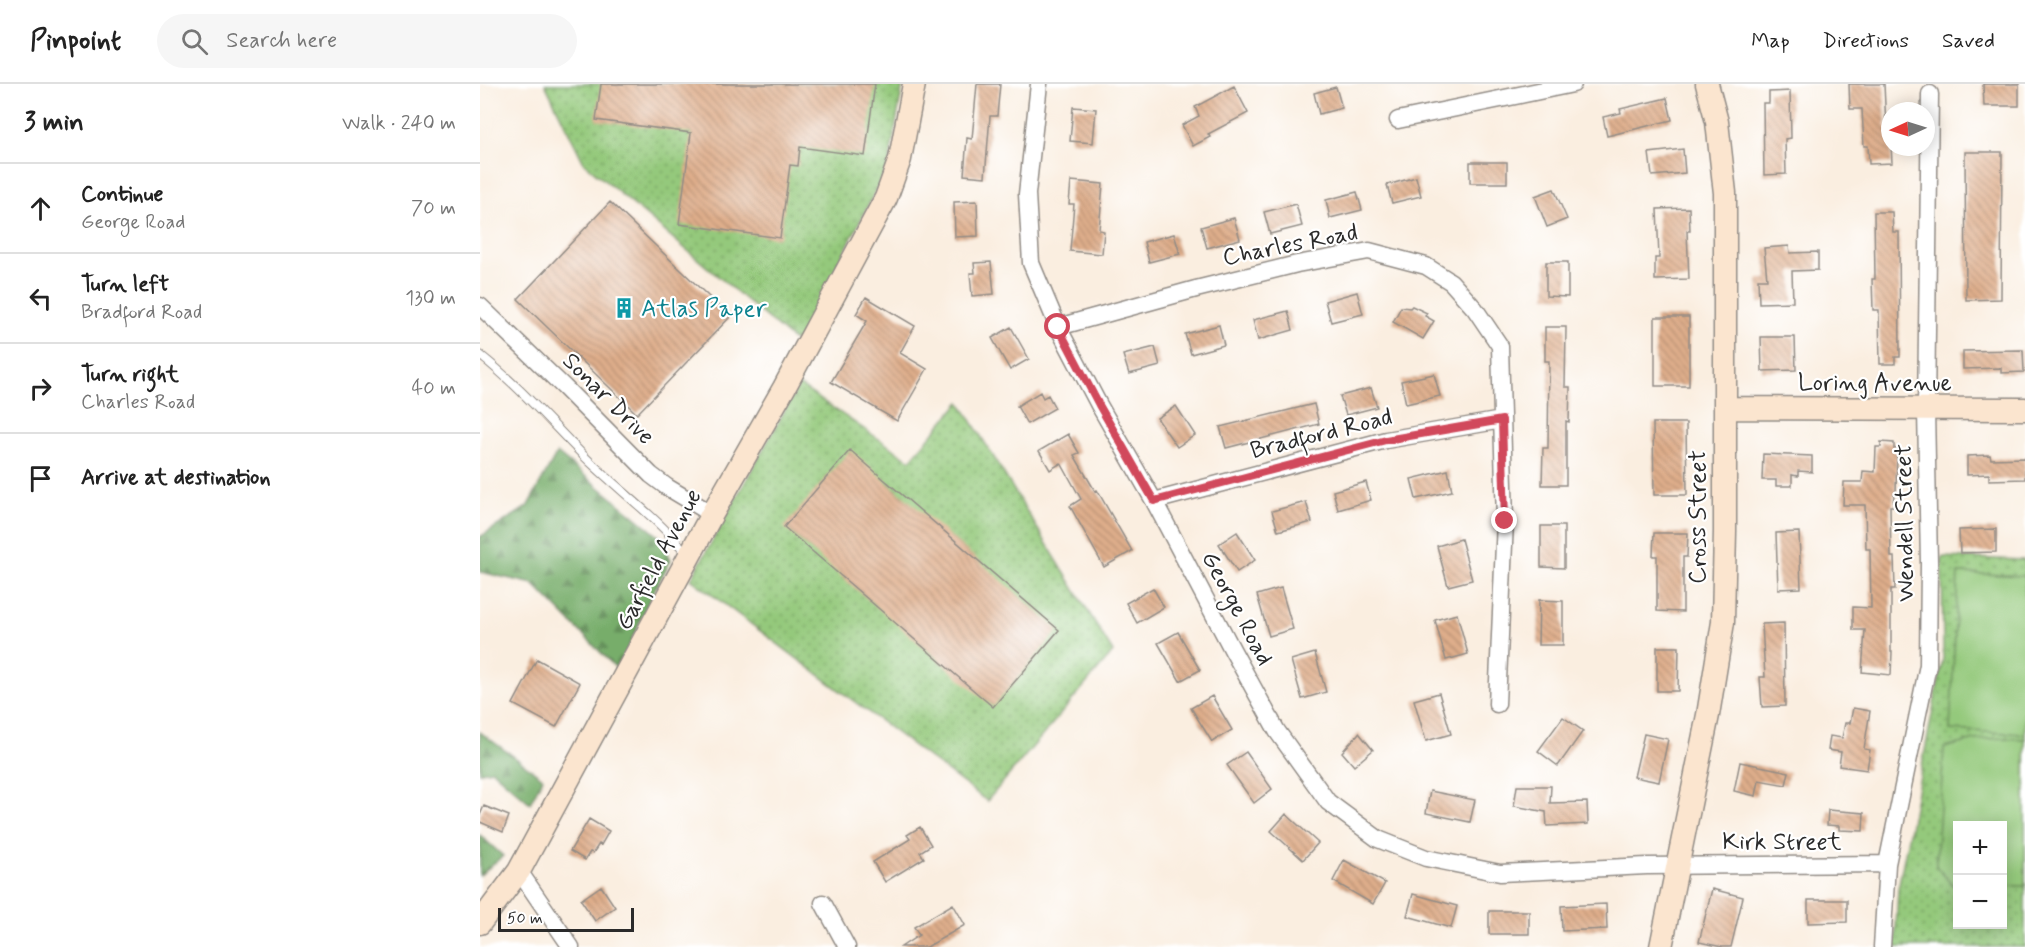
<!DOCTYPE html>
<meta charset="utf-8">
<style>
:root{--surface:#fff;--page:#f6f6f6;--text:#222;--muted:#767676;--line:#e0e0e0}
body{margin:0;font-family:Mynerve,sans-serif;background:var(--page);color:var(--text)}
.controls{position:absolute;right:18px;bottom:18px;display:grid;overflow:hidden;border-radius:0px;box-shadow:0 3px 15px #0003}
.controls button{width:54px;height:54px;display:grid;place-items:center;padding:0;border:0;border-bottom:2px solid var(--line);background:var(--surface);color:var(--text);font:30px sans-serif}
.compass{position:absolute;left:1401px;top:18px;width:54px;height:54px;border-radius:50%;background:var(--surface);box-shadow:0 3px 15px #0003;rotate:266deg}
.scale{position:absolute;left:18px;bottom:15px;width:136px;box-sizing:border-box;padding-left:6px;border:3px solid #2b2b2b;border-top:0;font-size:16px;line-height:21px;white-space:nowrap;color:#2b2b2b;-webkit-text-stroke:4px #fff;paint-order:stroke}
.stop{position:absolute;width:18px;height:18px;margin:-14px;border:4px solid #d1495b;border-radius:50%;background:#fff}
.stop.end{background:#d1495b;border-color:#fff;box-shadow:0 2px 6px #0008}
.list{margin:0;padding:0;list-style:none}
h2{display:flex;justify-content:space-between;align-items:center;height:78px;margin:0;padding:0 24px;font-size:26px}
h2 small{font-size:20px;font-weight:400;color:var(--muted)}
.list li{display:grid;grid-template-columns:39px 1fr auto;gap:18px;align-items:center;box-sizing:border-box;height:90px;padding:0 24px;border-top:2px solid var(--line)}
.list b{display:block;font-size:22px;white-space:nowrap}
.list p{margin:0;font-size:20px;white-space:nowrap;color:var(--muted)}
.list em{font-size:20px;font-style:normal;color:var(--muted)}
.icon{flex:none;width:33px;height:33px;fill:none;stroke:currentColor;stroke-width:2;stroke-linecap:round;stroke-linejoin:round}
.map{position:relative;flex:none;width:1545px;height:863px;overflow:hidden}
header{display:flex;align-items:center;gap:36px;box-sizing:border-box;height:84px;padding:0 30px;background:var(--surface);border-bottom:2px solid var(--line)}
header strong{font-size:28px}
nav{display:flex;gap:33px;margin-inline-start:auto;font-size:21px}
.search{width:420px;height:54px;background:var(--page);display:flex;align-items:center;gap:15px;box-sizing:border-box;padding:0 21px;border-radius:33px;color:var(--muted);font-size:22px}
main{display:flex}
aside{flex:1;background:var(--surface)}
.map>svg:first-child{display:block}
</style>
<header>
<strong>Pinpoint</strong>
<div class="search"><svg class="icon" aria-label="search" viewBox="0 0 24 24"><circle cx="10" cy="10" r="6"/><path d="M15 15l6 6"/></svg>Search here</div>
<nav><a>Map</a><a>Directions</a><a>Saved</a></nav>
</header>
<main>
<aside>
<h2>3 min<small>Walk · 240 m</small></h2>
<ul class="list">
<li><svg class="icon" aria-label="ahead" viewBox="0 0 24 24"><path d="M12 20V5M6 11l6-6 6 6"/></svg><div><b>Continue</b><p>George Road</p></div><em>70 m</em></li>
<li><svg class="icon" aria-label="left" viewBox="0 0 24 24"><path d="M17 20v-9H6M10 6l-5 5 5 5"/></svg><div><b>Turn left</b><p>Bradford Road</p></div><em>130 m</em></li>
<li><svg class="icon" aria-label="right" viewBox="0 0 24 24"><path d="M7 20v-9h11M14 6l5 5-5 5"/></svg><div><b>Turn right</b><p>Charles Road</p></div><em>40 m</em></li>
<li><svg class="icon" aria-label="arrive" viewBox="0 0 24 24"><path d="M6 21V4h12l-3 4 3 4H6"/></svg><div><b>Arrive at destination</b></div></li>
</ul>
</aside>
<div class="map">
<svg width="1545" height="863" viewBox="0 0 1545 863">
<defs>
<pattern id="grass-dots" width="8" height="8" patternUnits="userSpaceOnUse" patternTransform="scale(1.5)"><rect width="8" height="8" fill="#94c97b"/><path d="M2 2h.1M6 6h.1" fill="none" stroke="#79a365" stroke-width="1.8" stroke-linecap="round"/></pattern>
<pattern id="forest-firs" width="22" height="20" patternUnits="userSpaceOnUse" patternTransform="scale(1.5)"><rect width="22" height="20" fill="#77ad6b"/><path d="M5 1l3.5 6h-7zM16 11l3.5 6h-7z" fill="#628d58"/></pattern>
<pattern id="building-back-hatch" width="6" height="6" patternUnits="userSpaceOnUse" patternTransform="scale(1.5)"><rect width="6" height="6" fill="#dfae8b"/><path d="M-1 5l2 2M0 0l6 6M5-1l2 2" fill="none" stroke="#b58e72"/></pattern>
</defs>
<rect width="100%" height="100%" fill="#fff"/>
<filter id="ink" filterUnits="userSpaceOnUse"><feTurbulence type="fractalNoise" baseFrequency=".0167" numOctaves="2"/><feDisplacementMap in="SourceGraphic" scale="12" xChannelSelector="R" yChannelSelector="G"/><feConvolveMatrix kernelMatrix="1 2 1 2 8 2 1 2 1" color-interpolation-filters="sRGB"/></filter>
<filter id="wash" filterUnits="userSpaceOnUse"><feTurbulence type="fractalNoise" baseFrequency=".008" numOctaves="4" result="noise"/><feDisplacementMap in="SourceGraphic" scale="24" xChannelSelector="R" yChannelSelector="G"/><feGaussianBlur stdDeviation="1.35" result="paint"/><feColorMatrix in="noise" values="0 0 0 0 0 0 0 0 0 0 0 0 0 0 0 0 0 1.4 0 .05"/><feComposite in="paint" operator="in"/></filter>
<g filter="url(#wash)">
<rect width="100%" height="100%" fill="#faeee0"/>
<path fill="url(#grass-dots)" stroke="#607a53" stroke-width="1.5" fill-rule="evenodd" d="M65,0H423L409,80L318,260L104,79Z
M319,301L430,376L480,318L633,568L507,717L211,495Z
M1462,473L1545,476V863H1415L1418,805L1463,574ZM1478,742H1522V840H1478Z"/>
<path fill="url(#forest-firs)" stroke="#516c4b" stroke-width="1.5" d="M77,369L181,454L191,476L175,505L138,586L53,500L0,488V453L47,423Z
M0,648L63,694L50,719L12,686L0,688Z
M0,751L23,772L0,791Z"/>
<path fill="#94c97b" stroke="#607a53" stroke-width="1.5" d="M1478,489L1545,492V650L1470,646Z
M1524,654L1545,655V802H1523L1522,742H1478L1477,801H1473L1456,782L1464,664L1495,656Z"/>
<g id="blocks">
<path fill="url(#building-back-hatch)" d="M121,0H395L385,72L320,63L318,82L310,81L300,154L199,140L211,49L116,36Z
M497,0H520L517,32H510L505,93L484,91L487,54L492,55Z
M1369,0H1404L1406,43L1410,42L1412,79L1389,80L1388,62H1384L1382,25H1370Z
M1503,0H1539V22H1504Z
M754,2L768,29L728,50L730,53L713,62L702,41L719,32L715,23Z
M856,3L862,24L839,30L834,9Z
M1310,7L1311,54L1305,55L1306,90L1284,91L1283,19H1289V8Z
M1187,14L1192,36L1127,52L1123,33L1141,29L1140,25Z
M593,23L616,25L613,59L590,57Z
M1203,65L1205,89L1172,92L1169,69Z
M1485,68H1522L1521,215L1486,216Z
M990,78H1027V99H990Z
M936,93L941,112L912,119L907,101Z
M591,97L623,100L619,146L624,147L622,170L590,167L594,120H589Z
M1074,105L1087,135L1067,143L1055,112Z
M877,108L882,126L850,134L846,116Z
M497,117L498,152L475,153L474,118Z
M130,118L250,233L157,330L38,215Z
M816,120L822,142L790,150L784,128Z
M1209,124L1210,147H1207L1209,195L1175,196V174H1179L1177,125Z
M1394,128H1412L1413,148H1419L1420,273H1415V280H1400L1399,226H1393L1392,195H1395Z
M754,134L760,155L727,164L721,143Z
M694,150L700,170L669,178L664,158Z
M1309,162L1310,169L1338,168V186L1312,187L1313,218L1279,219L1278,195H1287L1284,164Z
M511,178L514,210L492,212L490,189H495L494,179Z
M1066,178H1088V213L1066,212Z
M877,208L883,230L851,238L845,217Z
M386,213L435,242L420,269L447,285L417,337L351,298L387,237L376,230Z
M932,222L947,229L945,232L954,237L943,255L913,238L921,223L930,224Z
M808,227L813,246L778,256L773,236Z
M1175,233H1209V302H1175Z
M739,241L744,261L711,270L705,250Z
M531,243L549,275L530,286L512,254Z
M1065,243H1086L1085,303H1090L1089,338L1086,337V401H1062L1063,364H1068L1069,277H1065Z
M1281,253H1315L1316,286L1282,287Z
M675,263L680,282L649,290L643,271Z
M1543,266L1544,288L1521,289V284L1483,285V267Z
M954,290L960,312L926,320L921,297Z
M891,304L897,323L866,331L860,312Z
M560,308L563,314L568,311L575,324L547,340L537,322Z
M834,320L839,340L746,364L740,343Z
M696,322L715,351L697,363L677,334Z
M1173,339H1206L1207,411H1174Z
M588,350L599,369L594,371L615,407L617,406L652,467L624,483L590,422L601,415L581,379L570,386L559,367Z
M1401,358L1414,359V365H1417L1416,410H1414L1413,422H1410L1411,473H1414L1415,505H1411V568H1412L1411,591L1382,588L1385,546H1373V523L1391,524L1390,465H1386L1385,421H1363L1364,398H1382L1383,387L1395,388L1396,363H1401Z
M370,366L579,546L513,623L304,443Z
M1283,370L1332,372V388L1318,387V392L1312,391V402H1296V396H1282Z
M1510,371L1511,375L1545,374V395L1509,396V390L1487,391V372Z
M968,386L972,407L936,415L931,395Z
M886,398L891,416L858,426L853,407Z
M826,418L832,438L798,447L792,427Z
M1061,442H1084V484L1061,483Z
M1516,445V468L1480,469L1479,446Z
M757,448L775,476L757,488L739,460Z
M1319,448L1321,504L1298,505L1296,449Z
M1174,449H1208L1207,473H1203V528L1177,527V472H1173Z
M981,455L992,496L968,502L957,462Z
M673,504L684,523L657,539L646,519Z
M801,504L813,545L789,552L777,511Z
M1059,516L1083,517V561H1058Z
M977,530L988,570L966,576L955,536Z
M1304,539L1305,622L1282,623L1280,593H1285L1282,540Z
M698,548L720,586L700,597L678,559Z
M1177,563H1199L1198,607H1177Z
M835,569L846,608L822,615L811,576Z
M57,575L100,599L76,643L33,620Z
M959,609L971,650L946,657L934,616Z
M732,612L752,646L732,658L711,624Z
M1373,624L1390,627L1384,665L1390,666L1387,686L1359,682L1361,668L1348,666L1350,652L1362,654L1365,639H1370Z
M1083,633L1103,647L1078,682L1058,667Z
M879,649L893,666L874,682L862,668Z
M1164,650L1188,655L1179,698L1154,693Z
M766,668L792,705L774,719L747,681Z
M1260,678L1309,688L1306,701L1279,696L1276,712L1254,707Z
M1037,702H1071L1070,719L1107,718L1108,740L1067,742L1066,728L1034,722Z
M950,707L995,716L990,738L946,729Z
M4,722L29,732L23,748L0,738V731Z
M1348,726L1384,729L1383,747L1359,746V742L1347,741Z
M806,730L838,759L823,776L791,747Z
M109,735L129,747L121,761L119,760L113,769L110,768L105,776L90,767Z
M440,743L451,761L440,768L444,774L405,798L393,778L430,755L427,751Z
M864,776L905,799L893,820L853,797Z
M121,802L135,823L115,837L101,816Z
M1232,805L1263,813L1251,863H1242L1219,858Z
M933,810L977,822L971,844L927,832Z
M1328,816H1367V838L1328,839Z
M473,820L485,841L447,863H421L439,851L434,843Z
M1126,820L1127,845L1082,847L1081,822Z
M1009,827H1049V850H1009Z"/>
</g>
</g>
<g filter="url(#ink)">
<use href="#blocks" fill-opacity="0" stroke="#928c86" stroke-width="1.5"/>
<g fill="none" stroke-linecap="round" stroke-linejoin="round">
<g stroke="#928c86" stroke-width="10">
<path id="lane" d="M0,271C38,301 69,337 103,371C137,405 176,432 207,470"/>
</g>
<g stroke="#928c86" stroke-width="19">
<path id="street" d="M559,0L547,110L551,179L578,243L619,321L674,417L753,567L797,647L848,718L898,755L946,774L1020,789L1167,782L1407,780
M918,36L1093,0
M0,222L84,303L171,391L187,403L232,430
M578,243L716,205L817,180L889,167L946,182L971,198L995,225L1020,262L1025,437L1017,620
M674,417L906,356L1022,336
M39,787L91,863
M343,819L367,863
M1402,863L1407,780L1448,581L1449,479L1446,326L1450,10"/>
</g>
<g stroke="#928c86" stroke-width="25">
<path id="secondary" d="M1245,324L1545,325
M0,839L39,787L232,430L304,304L406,114L420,75L434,0
M1181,863L1228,631L1243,538L1245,447V109L1237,38L1227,0"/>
</g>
<use href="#lane" stroke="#fff" stroke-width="8"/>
<use href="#street" stroke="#fff" stroke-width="16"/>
<use href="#secondary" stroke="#fbe5cf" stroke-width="22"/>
</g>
</g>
<g fill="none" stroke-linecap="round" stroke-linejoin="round" filter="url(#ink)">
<path stroke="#d1495b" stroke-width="8" d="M578,243L619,321L674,417L906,356L1022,336L1025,437"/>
</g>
<defs>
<g id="building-bare" transform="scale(1.62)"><path d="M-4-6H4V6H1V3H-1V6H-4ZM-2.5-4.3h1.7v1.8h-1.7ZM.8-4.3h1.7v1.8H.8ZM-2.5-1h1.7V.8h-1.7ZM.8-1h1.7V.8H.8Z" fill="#0f9aa8" stroke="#fff" stroke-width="2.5" paint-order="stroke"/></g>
</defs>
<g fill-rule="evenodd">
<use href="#building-bare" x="144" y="224"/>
</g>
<g text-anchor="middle" stroke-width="4.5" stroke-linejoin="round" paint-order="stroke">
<g font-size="24" fill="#2b2b2b" stroke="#fff">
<text transform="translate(810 160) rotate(-11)" y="8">Charles Road</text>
<text x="1395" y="306">Loring Avenue</text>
<text transform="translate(129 314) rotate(45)" y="8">Sonar Drive</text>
<text transform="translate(841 349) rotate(-14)" y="8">Bradford Road</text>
<text transform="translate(1217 433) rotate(-90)" y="8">Cross Street</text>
<text transform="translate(1424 439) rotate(-91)" y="8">Wendell Street</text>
<text transform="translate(178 475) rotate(-62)" y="8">Garfield Avenue</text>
<text transform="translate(758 524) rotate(62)" y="8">George Road</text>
<text x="1302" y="765">Kirk Street</text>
</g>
<g font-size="24" fill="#0d838f" stroke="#fff" text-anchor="start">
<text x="161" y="232">Atlas Paper</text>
</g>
</g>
</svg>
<div class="controls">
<button>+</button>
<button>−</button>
</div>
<svg class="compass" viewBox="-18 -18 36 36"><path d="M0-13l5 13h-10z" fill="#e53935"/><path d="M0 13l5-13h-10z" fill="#767676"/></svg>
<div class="scale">50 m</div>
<div class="stop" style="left:578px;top:243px"></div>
<div class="stop end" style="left:1025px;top:437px"></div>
</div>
</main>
